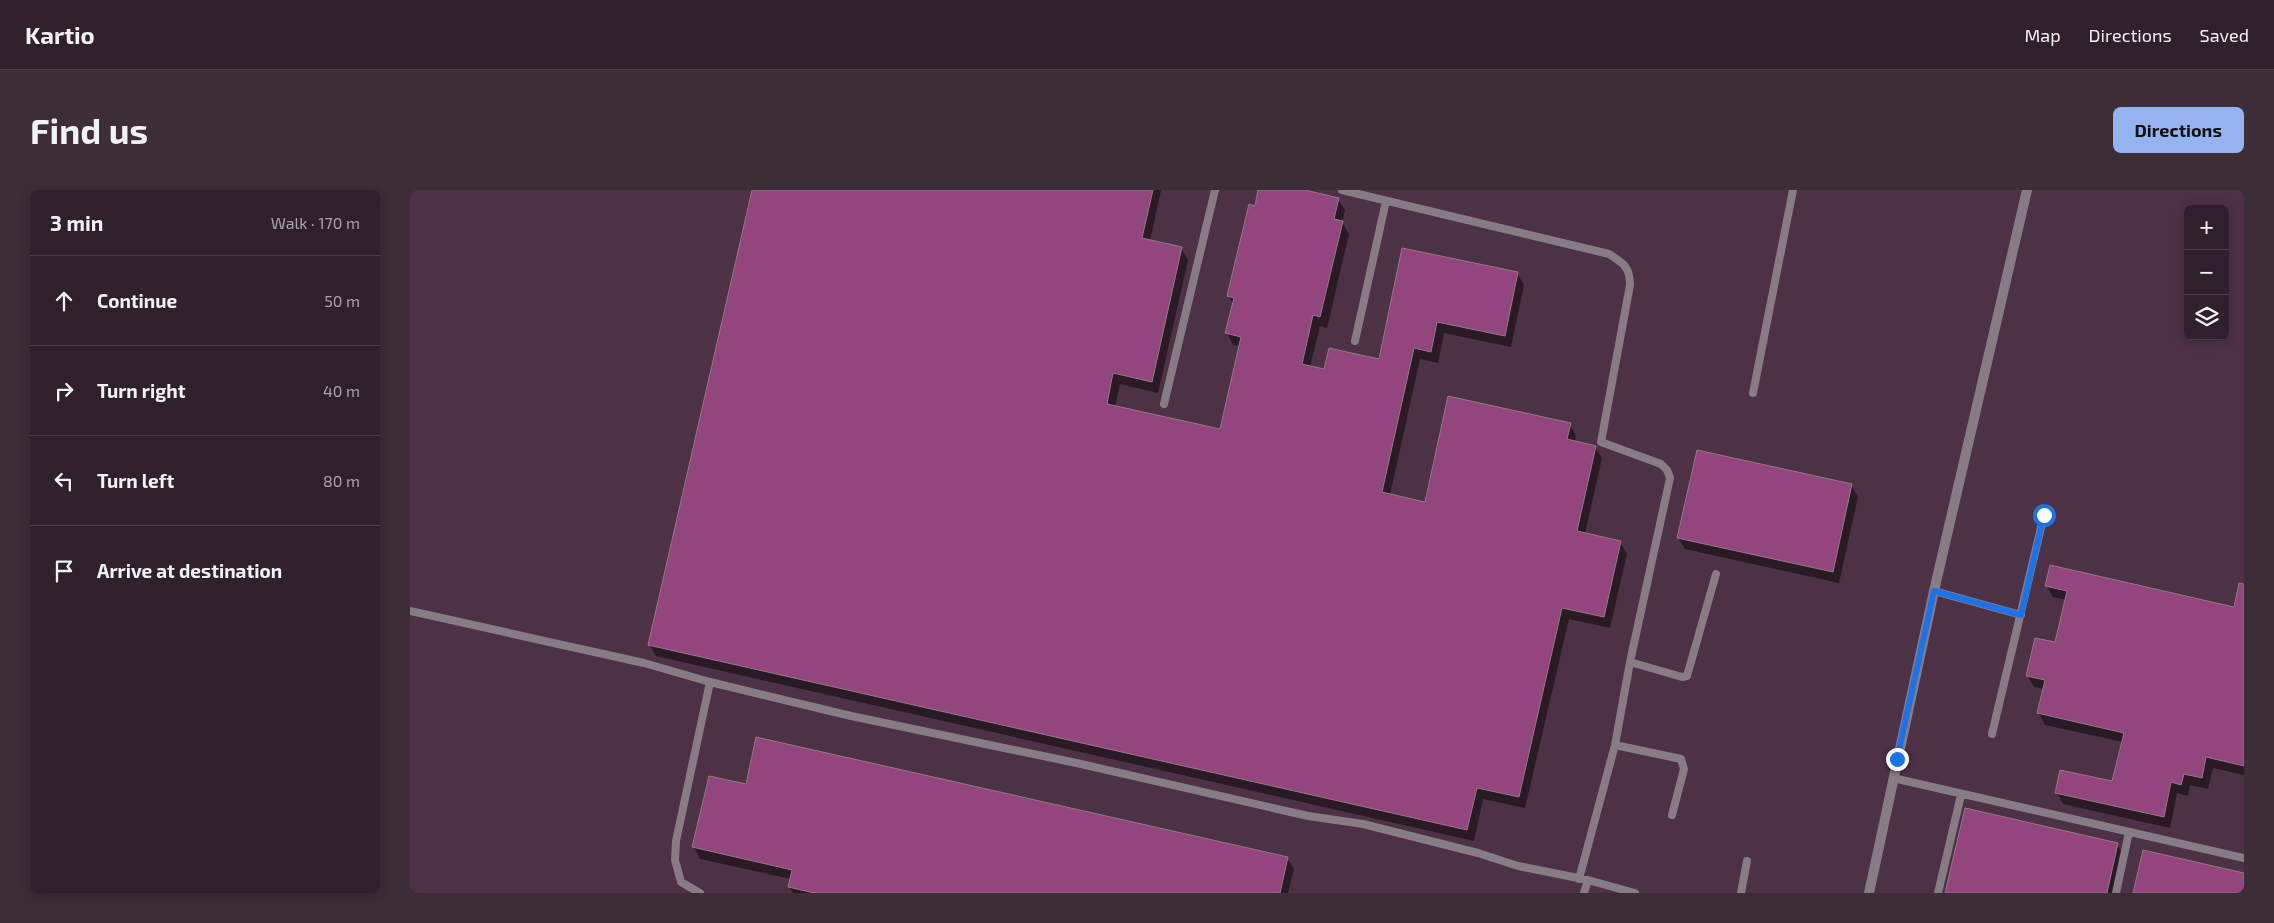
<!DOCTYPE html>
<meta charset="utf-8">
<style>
:root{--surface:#30202b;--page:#3c2d37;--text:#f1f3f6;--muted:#a8a3a9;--line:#4b3e47;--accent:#95b2f1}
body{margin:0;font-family:"Exo 2",sans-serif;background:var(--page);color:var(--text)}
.controls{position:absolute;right:15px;top:15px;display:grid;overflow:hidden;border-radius:8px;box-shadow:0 2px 12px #0003}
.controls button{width:45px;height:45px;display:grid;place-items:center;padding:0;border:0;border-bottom:1px solid var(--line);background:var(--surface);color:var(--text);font:25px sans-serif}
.stop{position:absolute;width:15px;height:15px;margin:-11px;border:4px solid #1a73e8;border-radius:50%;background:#fff}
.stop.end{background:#1a73e8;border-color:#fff;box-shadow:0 1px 5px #0008}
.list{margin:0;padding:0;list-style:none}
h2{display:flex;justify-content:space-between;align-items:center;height:65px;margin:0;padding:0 20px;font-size:21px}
h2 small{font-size:16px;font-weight:400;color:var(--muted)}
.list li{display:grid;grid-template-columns:32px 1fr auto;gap:15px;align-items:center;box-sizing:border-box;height:90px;padding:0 20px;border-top:1px solid var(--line)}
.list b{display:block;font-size:19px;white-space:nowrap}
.list em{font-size:16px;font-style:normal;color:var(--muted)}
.icon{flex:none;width:28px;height:28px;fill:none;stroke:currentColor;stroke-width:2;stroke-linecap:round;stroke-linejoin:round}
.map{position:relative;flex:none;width:1834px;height:703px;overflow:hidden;border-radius:8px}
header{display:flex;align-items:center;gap:30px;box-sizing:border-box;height:70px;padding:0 25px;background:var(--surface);border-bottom:1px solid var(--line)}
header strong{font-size:24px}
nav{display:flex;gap:28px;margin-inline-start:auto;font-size:18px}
.intro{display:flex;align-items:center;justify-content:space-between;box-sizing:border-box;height:120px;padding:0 30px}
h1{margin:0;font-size:35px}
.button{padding:12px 22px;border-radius:8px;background:var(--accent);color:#111;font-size:18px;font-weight:700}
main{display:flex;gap:30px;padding:0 30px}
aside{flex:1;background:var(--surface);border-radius:8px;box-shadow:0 2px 12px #0003}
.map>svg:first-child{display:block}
</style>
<header>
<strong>Kartio</strong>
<nav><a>Map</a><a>Directions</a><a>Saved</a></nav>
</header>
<div class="intro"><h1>Find us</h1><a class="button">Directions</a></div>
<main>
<aside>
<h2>3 min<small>Walk · 170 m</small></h2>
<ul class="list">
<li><svg class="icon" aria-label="ahead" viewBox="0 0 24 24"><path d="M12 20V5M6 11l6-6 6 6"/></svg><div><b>Continue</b></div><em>50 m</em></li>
<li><svg class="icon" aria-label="right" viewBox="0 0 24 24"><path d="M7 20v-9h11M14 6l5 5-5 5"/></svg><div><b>Turn right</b></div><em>40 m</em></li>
<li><svg class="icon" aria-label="left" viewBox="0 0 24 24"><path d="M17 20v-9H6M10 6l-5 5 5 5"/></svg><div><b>Turn left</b></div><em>80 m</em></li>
<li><svg class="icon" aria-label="arrive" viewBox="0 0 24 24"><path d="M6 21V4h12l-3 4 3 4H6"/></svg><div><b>Arrive at destination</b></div></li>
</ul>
</aside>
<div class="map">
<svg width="1834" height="703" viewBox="0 0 1834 703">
<rect width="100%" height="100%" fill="#402a39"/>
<path fill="#4d3144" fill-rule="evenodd" d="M0,0H1834V703H0ZM1778,19H1815V146H1778Z"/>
<path fill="#0007" d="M343,0H751L740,51L771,58L778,70L748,203L710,194L705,217L811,241L830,156L823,155L817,143L823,114L819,106L850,0H889L928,9L935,20L932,32L939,44L917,138L910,136L900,177L915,180L970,171L993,60L1107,83L1114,95L1101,157L1034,143L1028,173L1010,169L980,305L1015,313L1160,235L1166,246L1165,252L1185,257L1192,268L1175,344L1210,352L1217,364L1200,438L1159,429L1115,618L1073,609L1064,651L246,466L239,454Z
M1441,295L1448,307L1429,393L1275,359L1268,348Z
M1637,396L1825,419L1834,405V585L1803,578L1798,599L1780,595L1778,606L1767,603L1760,638L1653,614L1647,603L1703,593L1713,552L1635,535L1629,523L1634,499L1624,497L1617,485L1646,454L1656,410L1643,407Z
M337,595L877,668L884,679L878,703H383L379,697L381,689L290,669L284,657Z
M1707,654L1714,666L1705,703H1536Z"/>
<path fill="#93467d" stroke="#927989" d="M342,0H743L732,48L772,57L742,192L703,183L697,214L810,239L831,147L815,143L824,108L817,106L839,14L845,16L848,0H895L929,8L924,29L933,31L910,127L903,125L892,174L914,179L919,158L969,169L992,58L1108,82L1095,146L1027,132L1021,162L1004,158L972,302L1015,312L1038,206L1161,233L1157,249L1186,256L1167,341L1211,351L1194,427L1152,418L1109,607L1067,598L1057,640L238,455Z
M1287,260L1442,294L1423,382L1267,348Z
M1640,375L1824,417L1829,393L1834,394V576L1796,567L1792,588L1774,584L1771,595L1761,592L1754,627L1645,603L1650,580L1702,591L1714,543L1627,523L1635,490L1616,486L1625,448L1645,452L1657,401L1635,396Z
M346,547L878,667L870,703H404L378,697L382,680L282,657L299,586L336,594Z
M1555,618L1708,653L1697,703H1535Z
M1733,660L1834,683V703H1723Z"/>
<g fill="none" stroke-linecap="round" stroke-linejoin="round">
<path stroke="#877c83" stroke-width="8" d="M932,0L1199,64C1213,73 1220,77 1220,95L1191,252L1251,274L1257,280L1260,288L1220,472L1205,555L1169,689
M945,151L976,11
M1343,203L1383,0
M754,214L805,0
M1524,401L1611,425
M0,421L234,473L300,492L441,526L671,574L898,626L953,634L1068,663L1108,676L1178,690L1225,703
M1220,472L1272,487L1277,486L1306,384
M1582,544L1634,325
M1205,555L1271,569L1274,579L1262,625
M1483,588L1834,668
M290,703L271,692L265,670L266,651L300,492
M1174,703L1178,690
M1331,703L1337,671
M1528,703L1551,605
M1706,703L1719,642"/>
<path stroke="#877c83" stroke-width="10" d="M1459,703L1524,401L1617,0"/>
</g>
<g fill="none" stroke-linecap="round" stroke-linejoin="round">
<path stroke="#1a73e8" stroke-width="6" d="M1487,569L1524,401L1611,425L1634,325"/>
</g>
</svg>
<div class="controls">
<button>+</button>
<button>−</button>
<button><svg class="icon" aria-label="layers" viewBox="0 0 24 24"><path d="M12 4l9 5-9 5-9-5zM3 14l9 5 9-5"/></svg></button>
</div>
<div class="stop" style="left:1634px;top:325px"></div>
<div class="stop end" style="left:1487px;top:569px"></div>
</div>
</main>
